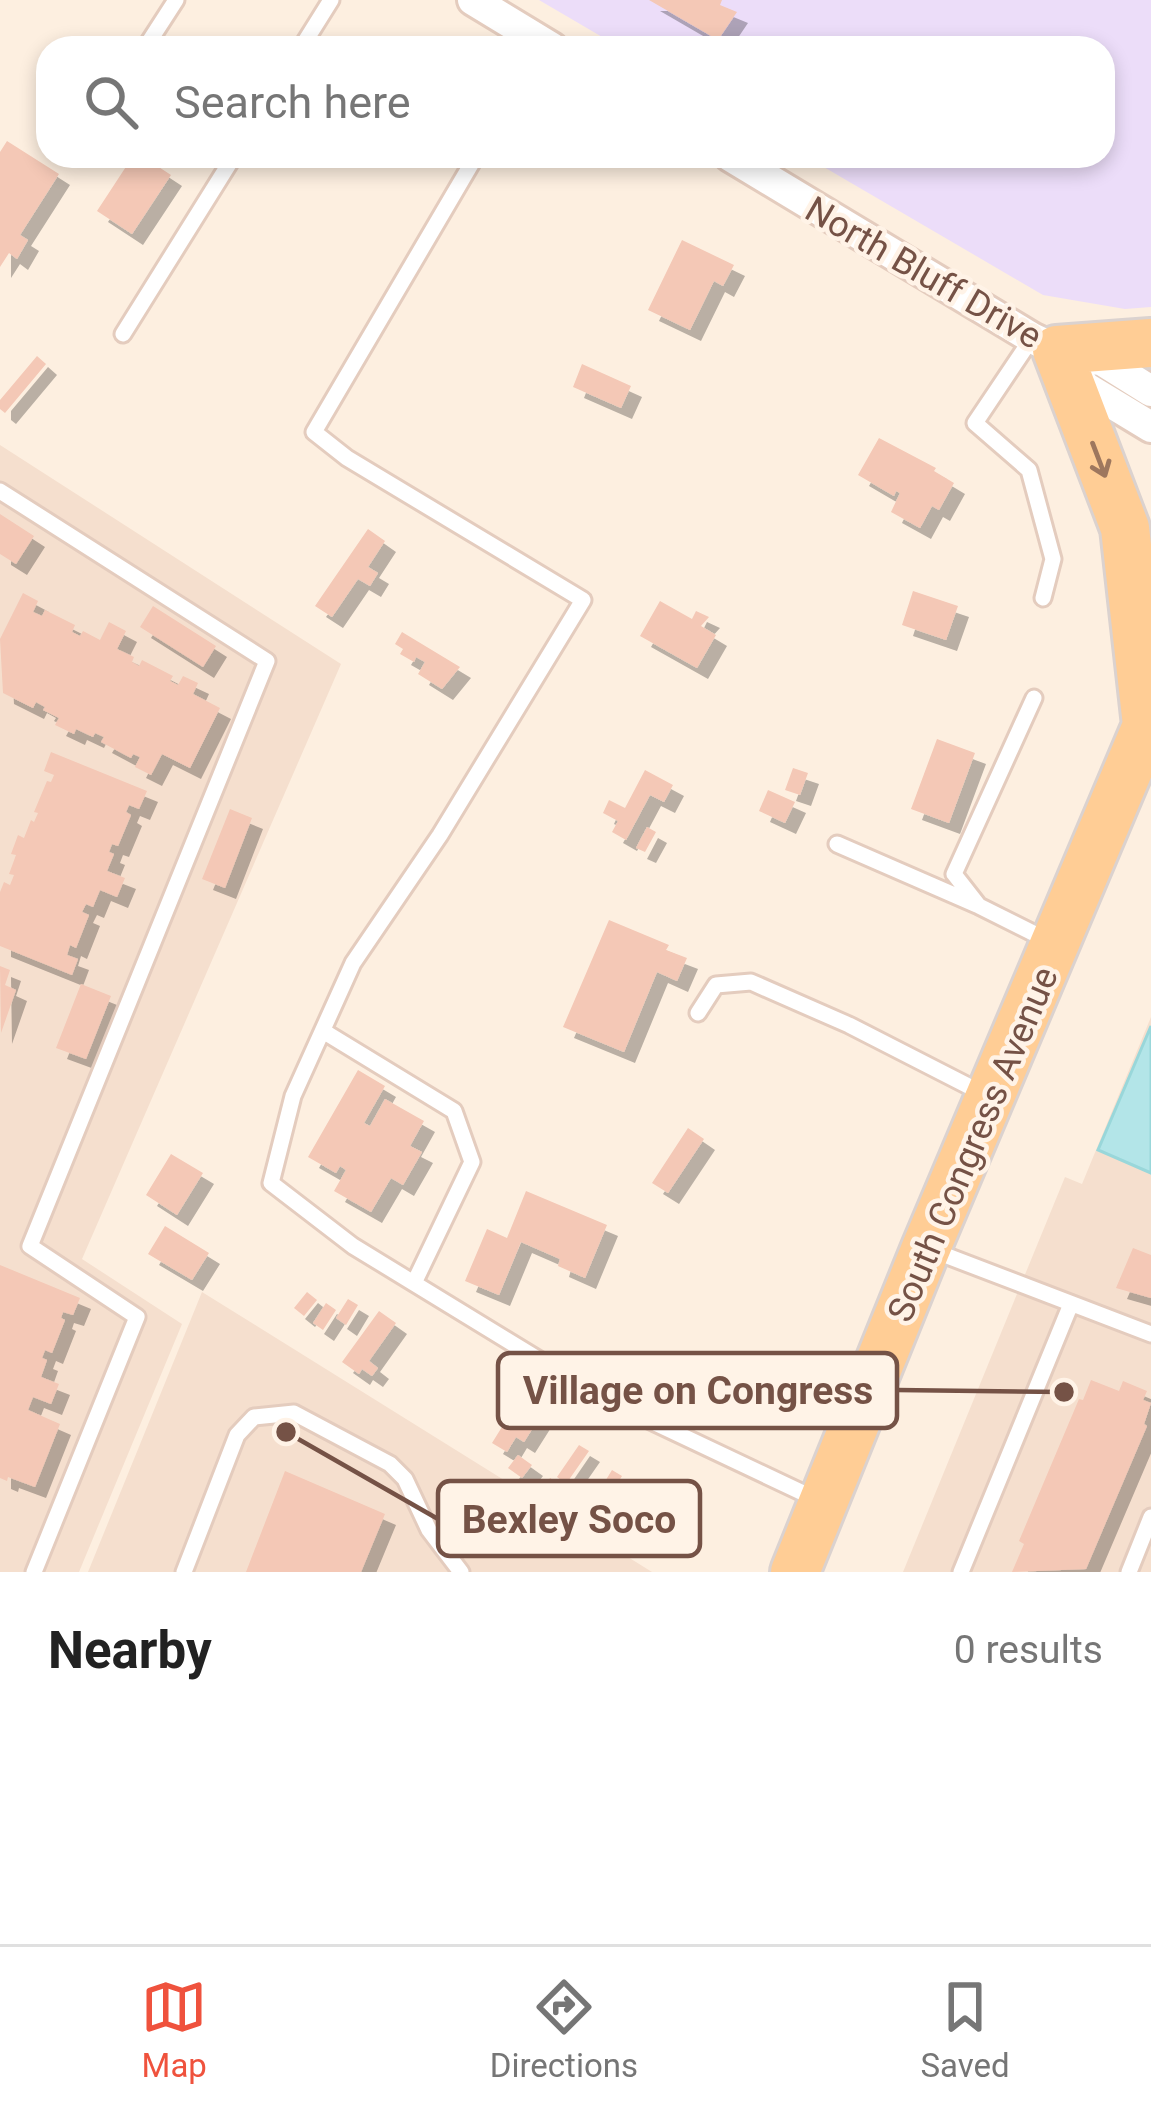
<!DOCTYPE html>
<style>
:root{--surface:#fff;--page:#f6f6f6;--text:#222;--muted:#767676;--line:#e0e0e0;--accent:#ef523d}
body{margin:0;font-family:Roboto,sans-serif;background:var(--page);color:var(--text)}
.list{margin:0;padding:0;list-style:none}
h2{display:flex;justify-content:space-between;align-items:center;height:156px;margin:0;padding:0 48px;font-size:51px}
h2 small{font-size:39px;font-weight:400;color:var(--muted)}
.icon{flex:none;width:66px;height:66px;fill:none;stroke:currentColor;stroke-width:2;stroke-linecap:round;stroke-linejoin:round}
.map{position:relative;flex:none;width:1151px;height:1572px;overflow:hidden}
.search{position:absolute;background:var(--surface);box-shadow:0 6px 18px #0003;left:36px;right:36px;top:36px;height:132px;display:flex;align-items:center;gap:30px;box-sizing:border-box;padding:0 42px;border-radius:36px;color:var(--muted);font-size:45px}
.sheet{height:372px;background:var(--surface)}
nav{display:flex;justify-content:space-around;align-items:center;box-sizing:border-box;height:168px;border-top:3px solid var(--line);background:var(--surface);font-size:33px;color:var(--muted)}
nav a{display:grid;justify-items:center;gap:6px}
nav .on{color:var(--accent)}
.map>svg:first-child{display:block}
</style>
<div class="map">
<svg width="1151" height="1572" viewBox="0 0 1151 1572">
<defs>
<filter id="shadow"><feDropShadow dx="11" dy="11" stdDeviation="0" flood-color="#0004"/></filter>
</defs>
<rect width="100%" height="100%" fill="#fdefe0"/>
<path fill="#f5dfce" d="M0,445L341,664L82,1259L182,1324L79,1572H0Z
M1151,1017V1572H903L1065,1177L1082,1184Z
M202,1292L652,1572H88Z"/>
<path fill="#ecddf9" d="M539,0H1151V307L1125,309L1043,295L805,156H1103V48H621Z"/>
<path fill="#b3e5e8" stroke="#99d7da" stroke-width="3" d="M1151,1026V1173L1098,1150Z"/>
<path fill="#f4c8b6" filter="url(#shadow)" d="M649,0H722L720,5L737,12L718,40Z
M7,141L59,174L20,235L28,240L17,259L9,253L0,267V152Z
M133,156H142L171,175L132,234L97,211Z
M682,240L734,265L723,286L714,281L690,330L648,310Z
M37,356L46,364L5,413L0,409V400Z
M582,364L631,386L621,408L573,387Z
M879,438L936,468L934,471L954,483L939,510L932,506L920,528L891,512L900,493L896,491L894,496L858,475Z
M0,514L34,536L16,564L0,554Z
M368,529L385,541L368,567L378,573L370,586L358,579L332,617L315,606Z
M913,591L958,606L946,640L902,625Z
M23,593L38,601L33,612L42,616L45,610L75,625L72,632L80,636L83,631L100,640L109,622L126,631L117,649L134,657L132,662L139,666L142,660L173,676L170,681L178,685L183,676L198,683L193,694L220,708L190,768L162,754L151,775L135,767L140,757L133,754L131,758L101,742L104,737L95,733L93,737L76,729L74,734L55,725L59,718L43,710L45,707L36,702L33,708L3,693L0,639Z
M660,601L692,619L696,611L709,617L701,626L716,635L697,668L640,636Z
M153,606L216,646L203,667L140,627Z
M402,632L460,667L442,689L418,674L425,662L416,657L414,662L400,654L403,649L395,644Z
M937,739L975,753L949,823L911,809Z
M51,752L147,791L139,809L129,805L126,812L131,815L118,846L112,844L109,852L114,854L107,871L125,878L117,897L100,890L93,907L86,904L82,912L89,915L76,948L70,945L67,955L78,959L72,975L0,946V892L4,882L10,885L14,875L9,874L16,855L11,854L18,835L24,838L31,820L34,822L38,813L34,812L47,781L51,782L54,775L44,771Z
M793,768L808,773L800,795L785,790Z
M645,770L673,785L664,802L650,795L626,840L612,832L618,821L603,813L609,800L625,808Z
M768,790L795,802L785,823L759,811Z
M230,809L252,818L225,888L202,879Z
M647,827L656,832L645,852L636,848Z
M609,920L669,945L666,950L687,958L677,981L657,972L624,1052L563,1027Z
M0,966L10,970L5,985L16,990L1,1033Z
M81,984L111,996L86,1059L56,1048Z
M358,1070L385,1086L364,1123L370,1126L385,1099L424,1121L410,1146L422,1152L403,1185L391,1178L371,1212L334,1191L346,1170L340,1166L336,1173L308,1157Z
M688,1128L704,1139L668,1193L652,1183Z
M171,1154L203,1173L177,1215L146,1195Z
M526,1191L607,1225L585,1278L558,1266L560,1259L521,1242L499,1295L465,1281L487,1229L507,1238Z
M165,1226L209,1253L192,1280L148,1254Z
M1133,1248L1151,1255V1298L1116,1288Z
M0,1265L80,1298L73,1315L63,1312L61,1318L65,1320L52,1353L45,1350L42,1358L47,1360L41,1377L59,1384L51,1404L33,1397L28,1410L60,1424L35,1487L8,1477L7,1481L0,1478Z
M307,1292L317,1300L304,1316L294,1308Z
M348,1299L358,1305L346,1325L336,1318Z
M326,1303L336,1310L323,1330L313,1323Z
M379,1311L396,1323L369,1361L378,1368L372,1376L362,1369L359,1374L342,1362Z
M1091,1380L1119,1391L1123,1381L1147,1391L1143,1400L1151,1403L1144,1424L1147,1426L1086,1569L1012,1572L1024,1544L1019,1541L1079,1399L1083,1400Z
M520,1398L543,1412L524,1442L516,1437L507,1452L492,1443Z
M579,1445L589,1451L566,1484L557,1477Z
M518,1455L532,1465L522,1478L508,1468Z
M612,1470L622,1476L603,1507L593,1501Z
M285,1471L385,1514L361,1572H246Z
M550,1478L568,1489L561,1500L543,1490Z"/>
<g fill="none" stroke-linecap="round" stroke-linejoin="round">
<g stroke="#e4ccbe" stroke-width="21">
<path id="lane" d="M145,48L176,0
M301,48L331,0
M476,156L314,432L347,458L583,600L440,835L353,963L293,1096L271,1183L353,1246L600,1397L820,1501
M123,334L234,156
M1032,338L975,423L1029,470L1053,559L1043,598
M0,491L267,661L30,1246L137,1317L34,1572
M1034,698L954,874L979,906L1049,941
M837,844L977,905
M698,1013L716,985L751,982L849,1025L982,1093
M323,1031L454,1111L472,1162L414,1283
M929,1249L1151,1334
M184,1572L237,1435L254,1417L294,1413L390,1464L405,1479L429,1530L461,1572
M961,1572L1071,1304
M1129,1572L1151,1517"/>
</g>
<g stroke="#e4ccbe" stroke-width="36">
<path id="street" d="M473,0L552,48
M730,156L1032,338L1057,350L1103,361L1151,391
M1072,369L1085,387L1151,427"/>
</g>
<g stroke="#dbd2cf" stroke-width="54">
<path id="primary" d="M1147,725L1125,528L1057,350L1151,343
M795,1572L926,1248L1151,716"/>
</g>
<use href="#lane" stroke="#fff" stroke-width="15"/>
<use href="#street" stroke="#fff" stroke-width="30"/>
<use href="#primary" stroke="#ffcd95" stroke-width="48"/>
</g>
<defs><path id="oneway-shaft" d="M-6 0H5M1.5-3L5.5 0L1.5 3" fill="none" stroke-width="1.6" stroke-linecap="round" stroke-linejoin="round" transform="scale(3)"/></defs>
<use stroke="#9e775e" href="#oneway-shaft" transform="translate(1099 460) rotate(69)"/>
<g text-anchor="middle" stroke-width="9" stroke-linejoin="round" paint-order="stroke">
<g font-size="36" fill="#755246" stroke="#fff3e7">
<text transform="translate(924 272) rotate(30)" y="13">North Bluff Drive</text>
<text transform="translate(972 1144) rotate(-67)" y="13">South Congress Avenue</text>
</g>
</g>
<path fill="none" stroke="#755246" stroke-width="4.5" d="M1064 1392L897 1390M286 1432L438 1519"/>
<g fill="#755246" stroke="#fff3e7" stroke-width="4.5">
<circle cx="1064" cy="1392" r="12"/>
<circle cx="286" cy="1432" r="12"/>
</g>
<g fill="#fff3e7" stroke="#755246" stroke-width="4.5">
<rect x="498" y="1353" width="399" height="75" rx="12"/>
<rect x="438" y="1481" width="262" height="75" rx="12"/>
</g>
<g font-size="39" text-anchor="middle" font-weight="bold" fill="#755246">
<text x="698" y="1404">Village on Congress</text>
<text x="569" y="1533">Bexley Soco</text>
</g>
</svg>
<div class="search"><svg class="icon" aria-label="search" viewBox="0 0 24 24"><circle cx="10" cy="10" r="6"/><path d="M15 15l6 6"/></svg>Search here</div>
</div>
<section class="sheet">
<h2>Nearby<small>0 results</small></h2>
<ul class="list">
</ul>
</section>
<nav>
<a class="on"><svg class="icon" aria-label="map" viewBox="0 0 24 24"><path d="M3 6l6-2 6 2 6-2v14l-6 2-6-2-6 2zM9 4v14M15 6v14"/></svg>Map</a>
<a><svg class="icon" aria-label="directions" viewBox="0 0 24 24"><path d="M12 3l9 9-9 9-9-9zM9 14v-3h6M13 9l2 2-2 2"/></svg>Directions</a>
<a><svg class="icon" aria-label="saved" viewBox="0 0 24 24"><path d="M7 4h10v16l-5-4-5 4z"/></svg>Saved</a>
</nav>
